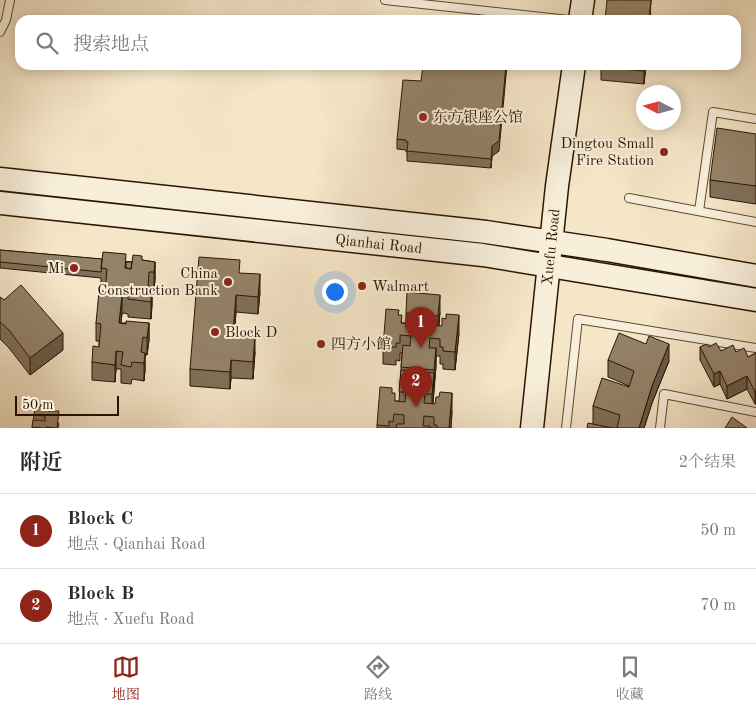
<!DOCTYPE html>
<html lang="zh">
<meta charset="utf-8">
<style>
:root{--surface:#fff;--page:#f7f7f7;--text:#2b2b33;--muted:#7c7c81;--line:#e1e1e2;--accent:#8f2418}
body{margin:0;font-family:"Old Standard TT","Noto Serif SC",serif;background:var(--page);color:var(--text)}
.compass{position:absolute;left:636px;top:85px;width:45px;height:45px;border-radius:50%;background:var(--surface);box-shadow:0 2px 12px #0003;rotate:276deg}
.scale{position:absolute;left:15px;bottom:12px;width:104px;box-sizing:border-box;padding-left:5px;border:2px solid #2b1500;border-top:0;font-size:14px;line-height:18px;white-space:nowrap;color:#2b1500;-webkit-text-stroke:4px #f8efdb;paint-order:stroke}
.you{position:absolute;left:334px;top:291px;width:18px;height:18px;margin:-12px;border:4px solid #fff;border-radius:50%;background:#1a73e8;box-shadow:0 0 0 8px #1a73e833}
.badge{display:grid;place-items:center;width:32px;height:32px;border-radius:50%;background:var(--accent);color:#fff;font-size:16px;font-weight:700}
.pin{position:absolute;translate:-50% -41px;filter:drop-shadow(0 1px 2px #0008)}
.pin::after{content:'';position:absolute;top:26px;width:18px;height:15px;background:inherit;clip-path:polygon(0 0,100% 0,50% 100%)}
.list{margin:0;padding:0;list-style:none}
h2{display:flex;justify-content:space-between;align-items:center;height:65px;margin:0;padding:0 20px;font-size:21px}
h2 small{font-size:16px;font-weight:400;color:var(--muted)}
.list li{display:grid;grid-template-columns:32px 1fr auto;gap:15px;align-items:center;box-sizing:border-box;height:75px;padding:0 20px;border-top:1px solid var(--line)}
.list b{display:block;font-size:19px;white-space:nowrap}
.list p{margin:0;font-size:16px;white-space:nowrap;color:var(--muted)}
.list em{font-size:16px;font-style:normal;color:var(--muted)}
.icon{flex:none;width:28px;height:28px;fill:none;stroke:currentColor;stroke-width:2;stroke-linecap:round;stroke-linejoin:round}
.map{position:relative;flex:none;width:756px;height:428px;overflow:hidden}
.search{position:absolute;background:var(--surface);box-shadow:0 2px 12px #0003;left:15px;right:15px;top:15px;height:55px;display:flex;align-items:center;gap:12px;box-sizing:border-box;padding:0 18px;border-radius:15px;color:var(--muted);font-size:19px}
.sheet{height:215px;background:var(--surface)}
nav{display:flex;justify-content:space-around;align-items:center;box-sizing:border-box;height:70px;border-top:1px solid var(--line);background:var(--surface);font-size:14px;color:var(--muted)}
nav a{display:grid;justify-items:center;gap:2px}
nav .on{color:var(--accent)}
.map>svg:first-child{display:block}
</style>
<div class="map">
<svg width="756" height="428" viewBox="0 0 756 428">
<rect width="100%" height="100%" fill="#f5e6c8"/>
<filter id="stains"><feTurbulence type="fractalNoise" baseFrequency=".004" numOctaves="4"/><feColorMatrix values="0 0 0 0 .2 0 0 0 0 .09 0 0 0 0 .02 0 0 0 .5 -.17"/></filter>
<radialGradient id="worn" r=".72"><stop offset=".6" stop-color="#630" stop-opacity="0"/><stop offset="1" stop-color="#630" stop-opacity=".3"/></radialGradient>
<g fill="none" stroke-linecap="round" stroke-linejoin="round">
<g stroke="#5e4932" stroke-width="10">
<path id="service" d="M385,0L569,20
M0,32L6,20L10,0
M629,198L756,222
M699,211L713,112L756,119
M566,428L578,319L756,348
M660,428L664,394L756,412"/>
</g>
<g stroke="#2b1500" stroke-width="25">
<g id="secondary">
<path d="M580,20L583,0"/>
<path d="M0,179L486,232L607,250L756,276"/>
<path id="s1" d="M0,203L483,255L756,300"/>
<path id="s2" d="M532,428L557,186L574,65"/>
</g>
</g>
<use href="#service" stroke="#f8efdb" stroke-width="8"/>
<use href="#secondary" stroke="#f8efdb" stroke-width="22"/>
</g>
<path fill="#7f7059" stroke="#2b1500" d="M601,65H646L644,84L601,80Z
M756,134V204L710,197V180Z
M397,139L499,151L492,156L491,168L407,161V152H406V150L397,149Z
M0,250L132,262L142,260L155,262V279L154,290L152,289V305L151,319L128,317V314L122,313L121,323H149V340L147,355H145V370L144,381L132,379L131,384L121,383V369H116L115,382L92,380V362L99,347V341H96V323L105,291V286L101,285V278L0,268Z
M240,273L260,292L258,314L236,312L234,333L255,352L253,379L231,378L230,389L190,386V369Z
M0,297L63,350L30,375L9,348L0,339Z
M440,312L439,326L459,333L455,370L443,369V364H440V356H436V366L433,404L452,411L451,428H377V425L392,393L395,401H399L402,353H400V361L396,360V365L383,364V347L399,315L402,323H406V313Z
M700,347H709L721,351L736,352L748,357L756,353V404H755L747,389L727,399L720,384L714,387L700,360Z
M608,360L669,361L652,403L644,428H587L593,423V406L629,386L608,377Z
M49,411L59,424L58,428H32L34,415Z"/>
<path fill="#685b49" stroke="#2b1500" d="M651,0L650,20H649Z
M506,65H507L499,151L492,156L491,168L492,146Z
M644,65H646L644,84Z
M155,262V279L154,290V272Z
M260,274V292L258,314V297Z
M152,287V305L151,319V302Z
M236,295V312L233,350V333Z
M440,295V312L438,334V316Z
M122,296V313L119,341V323Z
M459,315V333L455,370V352Z
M149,323V340L147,355V338Z
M63,333V350L30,375V358Z
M255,335V352L253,379V362Z
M669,344V361L652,403L644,428H639L652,386Z
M436,348V366L434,387V370Z
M116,351V369L115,382V365Z
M145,353V370L144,381V363Z
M231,360V378L230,389V372Z
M720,371V384L714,387V374Z
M434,373V390L432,412V394Z
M747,376V389L727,399V386Z
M756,391V404H755V392Z
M452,393V411L451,428H449Z"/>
<path fill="#948268" stroke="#2b1500" d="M607,0H651L649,20H605Z
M427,18L445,20H427Z
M423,65H506L499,141L492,146L491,159L407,151L408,142H406V140L397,139L403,80L421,81Z
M601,65H644V71L601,67Z
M717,128L756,134V186L710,180Z
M0,250L102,259L101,272L0,262Z
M103,252L126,254L125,268L131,269L133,255L142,256V260L155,262L154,272H149L148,287H152L151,302L128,299V296H122L119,323L126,324V321L149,323L147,338L143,337L141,352L145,353L144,363L132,362L131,367L121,365L123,352L116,351L115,365L92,362L93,346L99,347L101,324L96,323L99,291H105L107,269L101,268Z
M199,257L240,260L239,273L260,274L258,297L236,295L233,333L255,335L253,362L231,360L230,372L190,369Z
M126,262H132L131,269L126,268Z
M21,285L63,333L30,358L9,330L0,322V297L4,300Z
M407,292L440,295L438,316H432L431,325L442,326V318L446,319V314L459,315L455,352L443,351V347H440V339L430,338L429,348H436L434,370L401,367L403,345L410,346L411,336L400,335V343H396V347H383L386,309L399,310L398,315H402L401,323L412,324L413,314L406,313Z
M619,333L646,344L649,336L669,344L652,386L639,428H617L620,415L593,406L602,378L629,387L634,371L608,360Z
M716,343L721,351L733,345L736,352L744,348L748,357L756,353V391L755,392L747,376L727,386L720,371L714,374L700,347L707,344L709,347Z
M401,370L434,373L432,394H425L424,403L435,404L436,397H439L440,392L452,393L449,428H437V425H434V417L424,416L423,426H430V428H396L397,424H404V415L394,414L393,422L389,421V426L377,425L380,387L392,388V393H395V401L405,402L406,392H399Z
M41,404L49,405L48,411H59L57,428L46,427V428H42L32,427L33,420L45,421V416L34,415L35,407H40Z
M732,417L747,428H725Z
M588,423L612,428H587Z"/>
<g fill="#8f2418" stroke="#f8efdb" stroke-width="2">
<circle cx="423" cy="117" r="5"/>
<circle cx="664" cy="152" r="5"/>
<circle cx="74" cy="268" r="5"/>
<circle cx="228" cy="282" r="5"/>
<circle cx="362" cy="286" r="5"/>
<circle cx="215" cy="332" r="5"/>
<circle cx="321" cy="344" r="5"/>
</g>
<g text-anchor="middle" stroke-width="4" stroke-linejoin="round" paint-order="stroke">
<g font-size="15" fill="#2b1500" stroke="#f8efdb" text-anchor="start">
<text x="433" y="122">东方银座公馆</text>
<text x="654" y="148" text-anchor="end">Dingtou Small<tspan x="654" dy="17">Fire Station</tspan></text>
<text x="64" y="273" text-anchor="end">Mi</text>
<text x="218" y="278" text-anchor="end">China<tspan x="218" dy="17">Construction Bank</tspan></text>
<text x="372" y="291">Walmart</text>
<text x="225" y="337">Block D</text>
<text x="331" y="349">四方小館</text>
</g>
<g font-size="15" fill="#2b1500" stroke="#f8efdb">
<text dy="5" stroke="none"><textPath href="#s1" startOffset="381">Qianhai Road</textPath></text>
<text dy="5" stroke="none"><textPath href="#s2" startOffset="182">Xuefu Road</textPath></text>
</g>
</g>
<rect width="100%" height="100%" filter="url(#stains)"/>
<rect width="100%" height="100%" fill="url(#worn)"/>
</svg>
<svg class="compass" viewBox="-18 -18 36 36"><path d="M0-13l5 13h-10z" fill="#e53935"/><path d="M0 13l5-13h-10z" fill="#7c7c81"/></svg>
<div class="scale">50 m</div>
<div class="you"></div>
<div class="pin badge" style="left:421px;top:348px">1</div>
<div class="pin badge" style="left:416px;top:407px">2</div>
<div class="search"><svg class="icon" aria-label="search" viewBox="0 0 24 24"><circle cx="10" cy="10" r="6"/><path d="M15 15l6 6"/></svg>搜索地点</div>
</div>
<section class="sheet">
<h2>附近<small>2个结果</small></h2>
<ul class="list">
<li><span class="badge">1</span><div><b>Block C</b><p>地点 · Qianhai Road</p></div><em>50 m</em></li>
<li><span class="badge">2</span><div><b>Block B</b><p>地点 · Xuefu Road</p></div><em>70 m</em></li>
</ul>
</section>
<nav>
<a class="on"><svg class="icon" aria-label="map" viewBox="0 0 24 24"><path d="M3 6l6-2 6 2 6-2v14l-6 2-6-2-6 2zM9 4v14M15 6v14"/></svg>地图</a>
<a><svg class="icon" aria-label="directions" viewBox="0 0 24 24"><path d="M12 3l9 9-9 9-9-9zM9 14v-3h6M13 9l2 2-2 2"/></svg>路线</a>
<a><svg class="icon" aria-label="saved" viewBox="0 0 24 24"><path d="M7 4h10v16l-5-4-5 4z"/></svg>收藏</a>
</nav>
